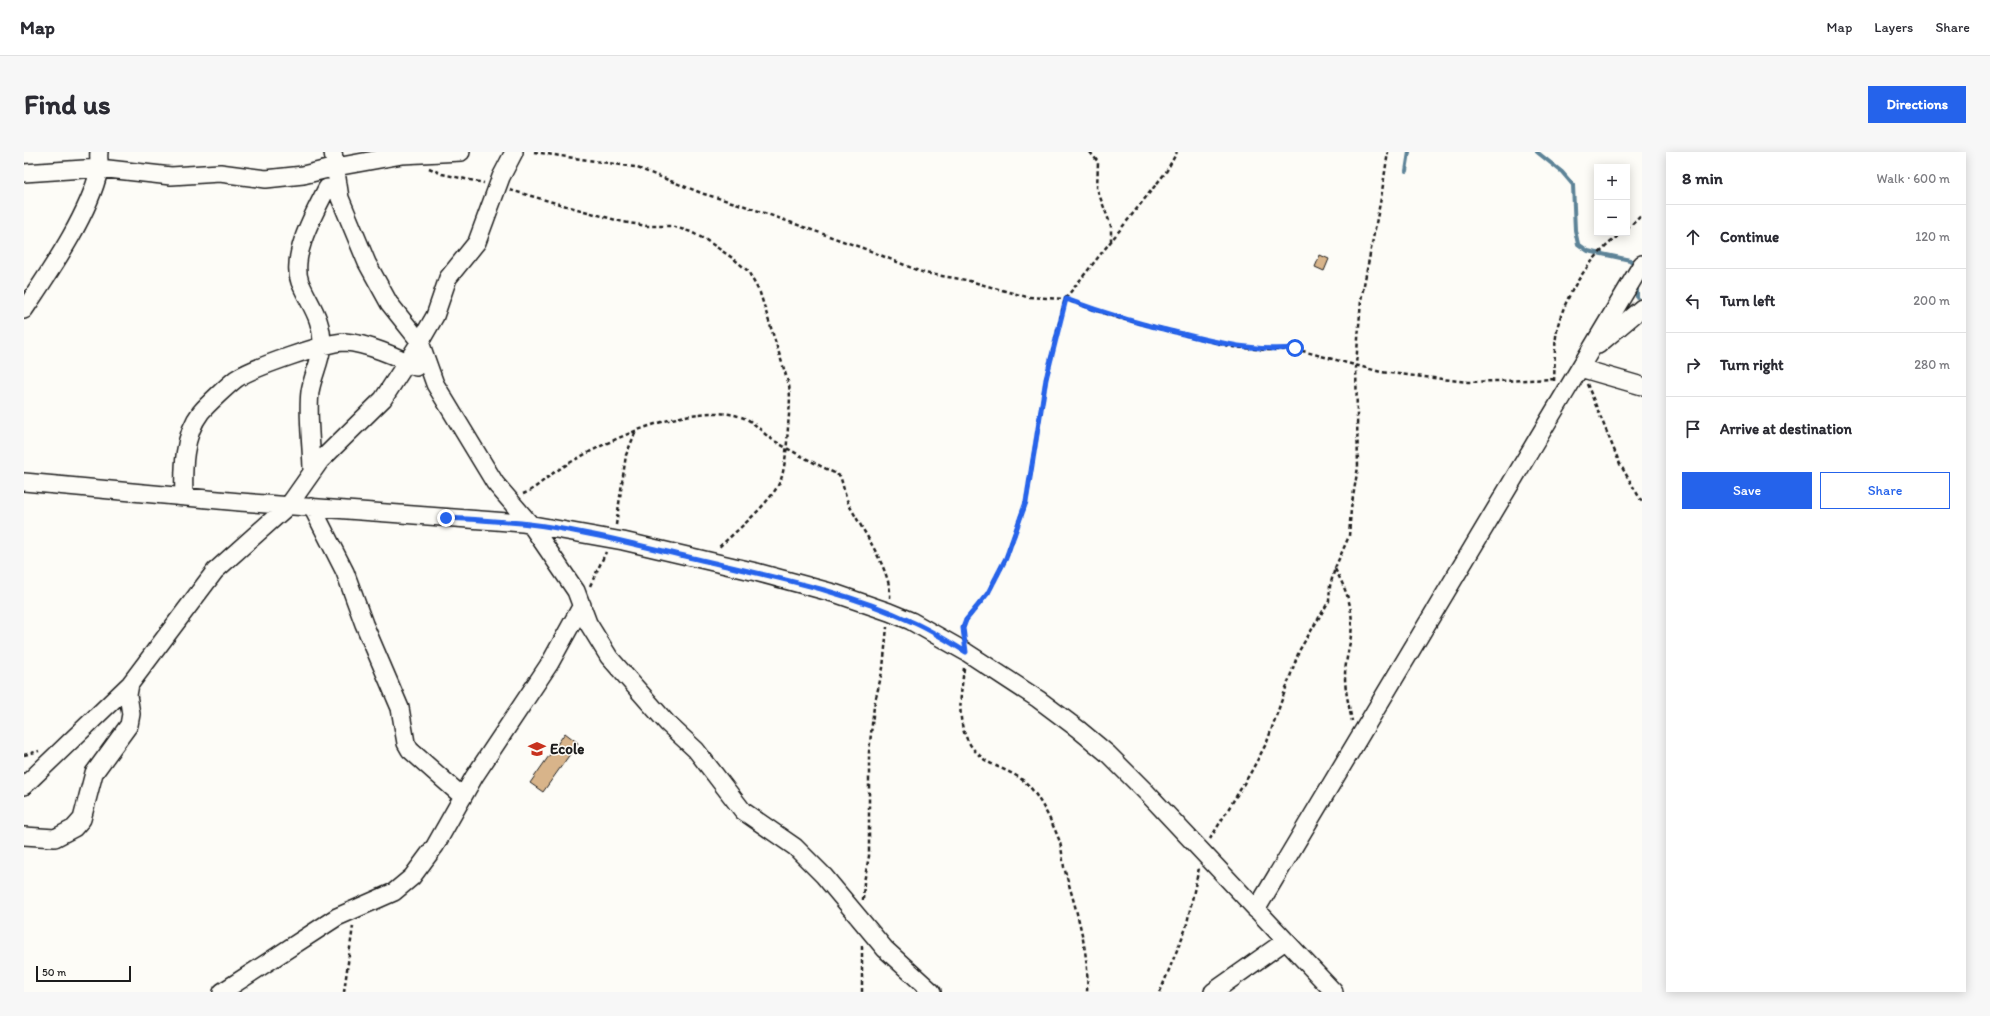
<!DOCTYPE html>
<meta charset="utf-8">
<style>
:root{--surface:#fff;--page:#f7f7f7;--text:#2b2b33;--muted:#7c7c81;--line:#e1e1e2;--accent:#2563eb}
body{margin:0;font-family:Itim,sans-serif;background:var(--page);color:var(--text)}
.controls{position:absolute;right:12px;top:12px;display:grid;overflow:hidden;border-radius:0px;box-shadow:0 2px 10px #0003}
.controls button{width:36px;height:36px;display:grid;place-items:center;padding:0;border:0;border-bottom:1px solid var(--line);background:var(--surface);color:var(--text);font:20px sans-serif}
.scale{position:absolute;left:12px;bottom:10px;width:95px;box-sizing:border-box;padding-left:4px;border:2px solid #1c1c1c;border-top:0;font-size:11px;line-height:14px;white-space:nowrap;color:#1c1c1c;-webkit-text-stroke:3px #fdfcf7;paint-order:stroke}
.stop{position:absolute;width:12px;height:12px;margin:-9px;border:3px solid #2563eb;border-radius:50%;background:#fff}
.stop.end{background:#2563eb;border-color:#fff;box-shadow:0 1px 4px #0008}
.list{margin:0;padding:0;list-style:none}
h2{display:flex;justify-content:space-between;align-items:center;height:52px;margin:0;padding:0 16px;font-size:17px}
h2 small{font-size:13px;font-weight:400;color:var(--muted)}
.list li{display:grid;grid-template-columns:26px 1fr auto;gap:12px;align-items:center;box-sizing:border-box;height:64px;padding:0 16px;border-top:1px solid var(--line)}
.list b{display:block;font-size:15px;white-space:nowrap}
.list em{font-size:13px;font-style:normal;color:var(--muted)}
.actions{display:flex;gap:8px;padding:12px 16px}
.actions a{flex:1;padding:9px 0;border:1px solid var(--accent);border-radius:0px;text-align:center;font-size:14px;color:var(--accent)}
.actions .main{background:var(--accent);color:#fff}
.icon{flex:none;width:22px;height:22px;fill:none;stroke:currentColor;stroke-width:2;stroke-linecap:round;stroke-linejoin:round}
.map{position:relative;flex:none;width:1618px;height:840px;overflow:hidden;border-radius:0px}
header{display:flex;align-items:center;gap:24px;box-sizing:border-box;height:56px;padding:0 20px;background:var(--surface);border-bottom:1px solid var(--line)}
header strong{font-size:19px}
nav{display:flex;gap:22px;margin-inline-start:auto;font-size:14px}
.intro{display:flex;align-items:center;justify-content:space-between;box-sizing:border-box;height:96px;padding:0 24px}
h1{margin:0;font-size:28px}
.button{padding:10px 18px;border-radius:0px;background:var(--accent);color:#fff;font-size:14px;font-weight:700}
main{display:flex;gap:24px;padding:0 24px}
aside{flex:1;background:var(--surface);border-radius:0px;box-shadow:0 2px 10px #0003}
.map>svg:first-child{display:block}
</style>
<header>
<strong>Map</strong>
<nav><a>Map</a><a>Layers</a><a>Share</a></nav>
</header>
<div class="intro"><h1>Find us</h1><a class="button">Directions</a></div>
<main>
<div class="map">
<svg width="1618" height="840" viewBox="0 0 1618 840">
<rect width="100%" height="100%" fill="#fdfcf7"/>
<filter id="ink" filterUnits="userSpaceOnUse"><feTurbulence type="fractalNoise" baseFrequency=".025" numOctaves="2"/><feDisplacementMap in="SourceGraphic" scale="8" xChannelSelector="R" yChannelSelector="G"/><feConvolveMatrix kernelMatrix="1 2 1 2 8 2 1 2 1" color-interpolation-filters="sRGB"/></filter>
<g filter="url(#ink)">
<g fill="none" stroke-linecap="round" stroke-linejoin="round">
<path stroke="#5d8397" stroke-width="4" d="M1513,0L1538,20L1549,33L1551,78L1554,92L1564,99L1606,108L1611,113
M1382,19L1385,0
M1613,131V145"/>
</g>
<path fill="#d8b48a" stroke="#1c1c1c" d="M1296,103L1305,107L1300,119L1291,115Z
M541,581L554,591L519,640L506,631Z"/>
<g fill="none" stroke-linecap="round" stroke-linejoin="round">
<g stroke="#1c1c1c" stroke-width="20">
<path id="minor" d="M309,0L316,46L343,111L365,151L396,190L411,232L471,331L507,373L552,439L564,471L585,505L643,571L672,598L719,659L771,695L800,724L861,797L908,840
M0,21L75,16L147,24L196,21L242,27L279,23L312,15L378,3L437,0
M0,158C26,119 65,63 75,18C76,12 74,6 75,0
M1574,193L1618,156
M1556,216L1618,234
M288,320C288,295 283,264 286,240C288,225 297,209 298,193C298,165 286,154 276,130C266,103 291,60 303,36
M0,330L216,350L498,371L599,389L732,420L813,442L865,460L887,469L942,500L1014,547L1054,577L1084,602L1123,641L1310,840
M160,345C159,318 159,283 177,260C184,252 203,234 212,227C228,216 302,190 321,190C341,191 375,205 392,215
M288,355L321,420L340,472L376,556L382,591L386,598L439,645
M0,634L106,532L191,419L265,353L296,309L359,247L396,190L411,164L424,126L453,90L477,25L490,0
M0,684L31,686L50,676L58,667L70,621L105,573L107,562L104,543L106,532
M1232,758L1618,112
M198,840L313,765L370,740L388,725L411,694L450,625L526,511L558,453
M1189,840L1261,789"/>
</g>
<path stroke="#1c1c1c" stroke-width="2.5" stroke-dasharray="4 3" stroke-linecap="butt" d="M510,0L611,15L680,42L718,53L844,98L900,121L942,128L1003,145L1041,147L1091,165L1209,195L1244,198L1271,197L1357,220L1444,230L1532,227
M1066,0L1074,10L1073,37L1087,74V90
M405,16L418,22L460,31
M486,38L599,70L623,74H647L667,80L682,88L710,107L724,119L736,141L765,233C767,247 765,261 764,275C763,291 762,308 758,324C752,347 712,379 694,396
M1603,77L1618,63
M1530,229C1531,212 1530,189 1534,173C1544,137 1568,103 1598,81
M1563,232L1596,312L1618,350
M499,342C512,337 522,325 534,318C576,291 670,246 720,266C731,270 739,282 749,288C770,301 793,312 816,324C819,332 820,340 823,348C825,354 830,361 833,367C844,386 868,423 866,446
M592,373L602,303L612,279
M1311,417C1325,443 1331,461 1326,490C1324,501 1321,513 1321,524C1321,539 1325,554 1328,569
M566,434L582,400
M940,483L939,476L942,468L964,441L982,406L1002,350L1022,227L1041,147L1142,20L1153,0
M940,516C936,551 929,584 961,608C973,616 990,620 1001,630C1013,640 1028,670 1034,685C1038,694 1038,705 1040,715C1051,755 1066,798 1063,840
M0,603L15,599
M1186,687L1227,620L1243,590L1275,499L1305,449L1306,434L1311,416L1325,384L1327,357L1334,315L1332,213L1337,148L1357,46L1364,0
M839,748L840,730L845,704V600L850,554L859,516L863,475
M320,840L329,774
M838,840V793
M1136,840L1162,776L1175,716"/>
<use href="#minor" stroke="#fdfcf7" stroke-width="17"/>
</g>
</g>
<g fill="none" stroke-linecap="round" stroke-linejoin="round" filter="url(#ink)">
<path stroke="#2563eb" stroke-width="5" d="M422,366C447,367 472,369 497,371C561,378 624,396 686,410C753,426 824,440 886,469C905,477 924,489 942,500L939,476L942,468L964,441L982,406L1002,350L1022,227L1042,147C1080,161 1119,173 1159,182C1199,192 1229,199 1271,196"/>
</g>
<defs>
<g id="school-bare" transform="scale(1.38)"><path d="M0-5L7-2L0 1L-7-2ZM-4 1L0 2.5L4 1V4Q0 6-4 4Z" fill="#c8321e" stroke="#fdfcf7" stroke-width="2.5" paint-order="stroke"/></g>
</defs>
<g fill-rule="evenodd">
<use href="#school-bare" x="513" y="597"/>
</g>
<g text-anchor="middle" stroke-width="3" stroke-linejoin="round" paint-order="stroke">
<g font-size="15" font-weight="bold" fill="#1c1c1c" stroke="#fdfcf7" text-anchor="start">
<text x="526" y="602">Ecole</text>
</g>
</g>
</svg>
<div class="controls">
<button>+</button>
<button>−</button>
</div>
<div class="scale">50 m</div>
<div class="stop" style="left:1271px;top:196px"></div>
<div class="stop end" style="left:422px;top:366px"></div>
</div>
<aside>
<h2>8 min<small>Walk · 600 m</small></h2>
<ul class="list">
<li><svg class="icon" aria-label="ahead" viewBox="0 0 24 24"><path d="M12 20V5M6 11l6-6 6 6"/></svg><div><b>Continue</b></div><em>120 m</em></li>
<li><svg class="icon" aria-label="left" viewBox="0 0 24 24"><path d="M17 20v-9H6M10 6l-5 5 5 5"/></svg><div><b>Turn left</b></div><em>200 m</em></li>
<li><svg class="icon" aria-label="right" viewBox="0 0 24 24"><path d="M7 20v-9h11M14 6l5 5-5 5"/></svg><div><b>Turn right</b></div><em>280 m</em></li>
<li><svg class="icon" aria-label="arrive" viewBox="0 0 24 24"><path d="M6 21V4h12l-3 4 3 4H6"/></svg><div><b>Arrive at destination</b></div></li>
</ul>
<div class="actions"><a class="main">Save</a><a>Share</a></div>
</aside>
</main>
